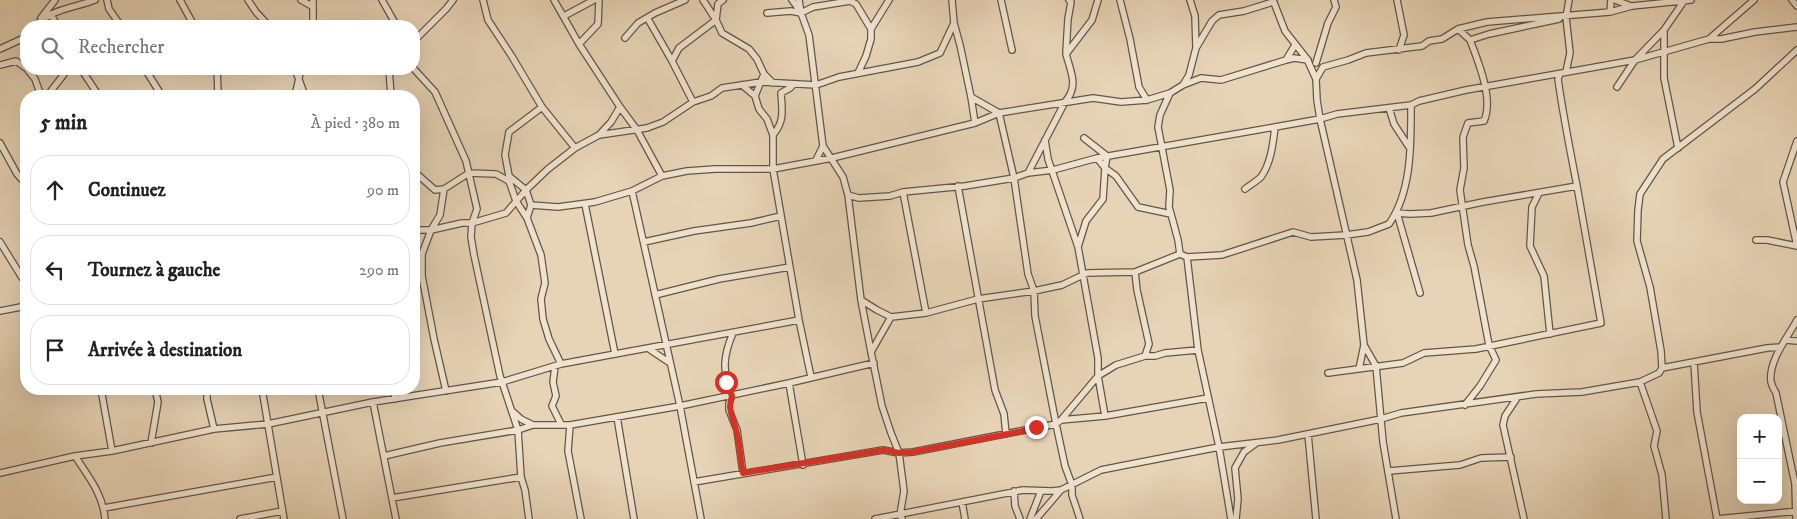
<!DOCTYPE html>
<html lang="fr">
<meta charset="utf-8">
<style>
:root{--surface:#fff;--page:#f6f6f6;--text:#222;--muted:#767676;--line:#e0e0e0}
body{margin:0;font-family:"IM FELL DW Pica",serif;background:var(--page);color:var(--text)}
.controls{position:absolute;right:15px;bottom:15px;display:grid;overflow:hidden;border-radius:10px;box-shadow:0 5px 20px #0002}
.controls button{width:45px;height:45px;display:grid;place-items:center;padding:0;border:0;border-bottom:1px solid var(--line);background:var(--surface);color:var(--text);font:25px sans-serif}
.stop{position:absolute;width:15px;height:15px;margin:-11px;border:4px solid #d93025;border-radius:50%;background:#fff}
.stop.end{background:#d93025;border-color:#fff;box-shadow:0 1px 5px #0008}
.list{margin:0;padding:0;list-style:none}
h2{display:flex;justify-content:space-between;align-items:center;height:65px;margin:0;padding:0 20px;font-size:21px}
h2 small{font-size:16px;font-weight:400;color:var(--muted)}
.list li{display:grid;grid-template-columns:32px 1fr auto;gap:15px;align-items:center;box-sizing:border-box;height:70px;margin:0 10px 10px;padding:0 10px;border:1px solid var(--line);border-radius:20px}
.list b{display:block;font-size:19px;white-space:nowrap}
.list em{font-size:16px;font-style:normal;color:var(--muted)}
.icon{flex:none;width:28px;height:28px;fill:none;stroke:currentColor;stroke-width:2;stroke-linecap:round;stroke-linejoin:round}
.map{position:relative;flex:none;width:1797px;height:519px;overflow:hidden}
.search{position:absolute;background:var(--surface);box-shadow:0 5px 20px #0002;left:20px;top:20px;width:400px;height:55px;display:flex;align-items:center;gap:12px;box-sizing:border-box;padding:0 18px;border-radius:20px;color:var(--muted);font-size:19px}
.panel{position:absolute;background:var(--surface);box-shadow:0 5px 20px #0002;left:20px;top:90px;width:400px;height:305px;border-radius:20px}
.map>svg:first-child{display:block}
</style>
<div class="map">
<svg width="1797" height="519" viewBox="0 0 1797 519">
<rect width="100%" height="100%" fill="#e7d4b6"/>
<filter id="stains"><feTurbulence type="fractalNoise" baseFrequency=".004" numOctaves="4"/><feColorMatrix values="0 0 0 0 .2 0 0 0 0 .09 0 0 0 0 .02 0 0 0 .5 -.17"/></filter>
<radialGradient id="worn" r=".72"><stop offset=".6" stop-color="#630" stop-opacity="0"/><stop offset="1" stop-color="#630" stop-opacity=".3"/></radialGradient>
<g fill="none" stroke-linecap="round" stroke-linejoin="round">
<g stroke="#645646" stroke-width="8">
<path id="minor" d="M107,0L109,9L121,26
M180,0L192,22
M248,0L256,12L269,26
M301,0L312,6
M313,0V26
M382,0L395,23L394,26
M483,0L488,20L511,55L542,107L575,148L548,169L526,190L531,205L527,218L541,255L545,283L541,299L543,319L549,339L561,364
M554,0L579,44L620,107L637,130L662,176
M703,0L716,20L722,33L749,49L757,59L764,74L773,83
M792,0L800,11
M799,0L801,13L809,35L823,146L843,177L848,195L861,300L871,352L882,406L891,433L899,453L904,491L900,515L902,519
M952,0L954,23L960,45L971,97L975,123
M1001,0L1012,50
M1120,0L1130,39L1139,87L1147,100
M1190,0L1195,16L1196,47
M1273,0L1285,31L1307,59L1316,79L1317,100L1320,119L1357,280L1364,345L1359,369
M1397,0L1404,35L1399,50
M1615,0L1631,6
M1792,0L1797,6
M1610,12L1611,0
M767,13L791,11L801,13L813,7L850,1L856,4L871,29
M51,14L57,26
M564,16L594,0
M41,18L55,0
M648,19L672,61
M36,26C48,10 77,7 95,0
M1458,29L1470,40L1489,34L1559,19
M625,38L638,23L655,13L685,0
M1709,39L1754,0
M414,41L446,9L453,0
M579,44L598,24L599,0
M0,49L26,37
M1066,52L1068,19L1071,2L1069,0
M1286,60L1294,58L1308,60
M1316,63L1328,23L1336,7L1334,0
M0,65L16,61L26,68
M27,69L35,79L41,96
M81,69L99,96
M145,69L162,96
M217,69L218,93L217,96
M295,69L305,96
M389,69L391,96
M414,69L435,92L466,161L477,209L472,223L471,237L474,255L500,376L518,430L521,477L525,490L529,519
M1566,72L1570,53L1566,17L1569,0
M858,73L866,56L871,39V29L889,0
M764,74L755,96L759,109L767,119L773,135V169L799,320L811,377
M1316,79L1323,67L1348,60L1366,53L1422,46L1429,41L1442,39L1458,29L1487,22L1610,12L1632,6L1691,0
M742,85L755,96
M1183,85L1189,75L1196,48L1212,21L1219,15L1244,11L1273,2
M1617,87L1635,60L1664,30
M48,96C53,86 62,79 67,69
M295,96L301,69
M971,97L999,113L1014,178L1028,274L1034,291L1035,316L1056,424L1065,466L1072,485V495L1080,519
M693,102L672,61L679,48L716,20L718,4L723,0
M1389,108L1394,124L1409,147
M599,135L611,122L620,107
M773,135C785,121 782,110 781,93L790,88L794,84
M1084,138L1107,156L1105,168L1116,176L1138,207L1171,214L1178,240L1180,254
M1045,140L1048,159L1078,247L1098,358V376L1105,416
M0,143L17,174L26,184
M575,148L599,135L647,128L663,122L693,102L711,96L722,88L761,82L816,85L839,77L918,62L940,53L954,23
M1678,148L1664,78V30L1684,1
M816,160L823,146
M1028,173L1065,102C1079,86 1071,73 1066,54L1092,20L1098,0
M414,174H417L435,190L444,189
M958,186L995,390L1004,414L1006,434
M1245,189C1250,185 1257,181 1261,177C1271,163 1273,144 1275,127L1320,119L1337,114L1411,105L1419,101L1466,90L1635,60L1709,39H1721L1755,32L1797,27
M632,191L680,406L701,519
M903,192L926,313
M1539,193L1532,207L1530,246L1544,276L1550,334
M848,195L859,198L890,196L903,192L965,186L1014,178L1028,173L1053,170L1097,158L1275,127
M585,204L615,354
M531,205L558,207L595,202L632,191L662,176L687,171L715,169H773L832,158L975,123L999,113L1093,98L1121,102L1147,100L1170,93
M1171,214L1169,207L1170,190L1158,127L1160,115L1170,93L1183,85L1201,78L1221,80L1286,60L1295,45
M414,230H431L462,223H472L506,213L526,190L509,176L505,155L509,132L542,107
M1756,240H1767L1797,246
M0,242L26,284
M644,242L694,231L751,223L781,216
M1797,246L1783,182L1797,141
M1078,247L1086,221L1103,199L1105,168L1097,158
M1187,257L1198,350L1219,447L1231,519
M1135,272L1137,290L1149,344L1145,356
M1420,293L1397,213L1410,214L1431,213L1483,202L1577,186C1570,150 1563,115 1558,79L1560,74
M655,295L719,279L790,267
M861,300L877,310L891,317L926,313L978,299L1034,291L1062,285L1087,273L1135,272L1180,254L1187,257L1222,255L1293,232L1311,237L1346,235L1368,232L1389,224C1412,191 1411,144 1411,105
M0,311L26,306
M733,333C723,356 722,372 732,396L729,403V410L737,430L743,473
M1786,340L1797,341
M1364,345L1376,366L1383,442L1396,519
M649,349L670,363
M871,352L891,317
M1694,362L1697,412L1717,519
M555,367L553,382L556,396L552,406L561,424
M1662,368L1767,348L1780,347
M1328,373L1403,363L1424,353L1476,349L1601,323L1577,186
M1640,382L1657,431L1654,446L1662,475L1666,519
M789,383L803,465
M101,389L112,451L75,456C88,476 103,494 105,519
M207,389V399L214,429
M262,389L284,519
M318,389L343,519
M393,389L395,399
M446,391L434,339L422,276V254L431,230L440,215L444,189L469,173L496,174L509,181L516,201L527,218
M1517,398L1505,416L1503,425L1524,519
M373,402L396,519
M1465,405L1480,386L1496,360L1489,345L1474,266L1468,245L1460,190L1464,168L1463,137L1468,123L1484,121C1494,99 1478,61 1470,40
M512,411L521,419L533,425
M617,417L634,519
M1061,420L1098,376L1116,365L1145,356H1155L1165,353L1198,350
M570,425L568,451L581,519
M1308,434L1316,519
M151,443L158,402L155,389
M112,451L214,429L268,424L373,402L502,382L561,364L799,320
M384,456L440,443L518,430L533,425H570L680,406L789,383L874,363
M1389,471L1460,465L1481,458L1511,457
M0,473L75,456
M694,482L883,450L899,453L913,452L1056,424L1061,420L1105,416L1208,398
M1014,491L1015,506L1020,519
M392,498L521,477
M962,502L965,519
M104,508L277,477
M240,519L282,511
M875,519L1023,490L1052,491L1061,490L1101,470L1121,466L1219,447L1278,440L1381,419L1401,413L1536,394L1582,392L1640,382L1659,373L1662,368L1661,351L1650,287L1637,241L1638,210L1640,194L1663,159L1755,89L1797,50
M1030,519L1041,491
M1036,519L1061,490
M1236,519L1238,499L1235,468L1244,452L1255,444
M1717,519L1797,511
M1796,519L1795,484L1776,393C1774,390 1772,386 1771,382C1768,361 1788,337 1797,320"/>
</g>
<use href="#minor" stroke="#efe3d0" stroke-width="5.5"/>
</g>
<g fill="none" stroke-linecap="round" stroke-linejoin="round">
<path stroke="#d93025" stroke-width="6" d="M726,382L732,396C727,409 733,417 736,430C740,442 740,460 743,473L884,450L899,453L913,452L1023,431L1036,427"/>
</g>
<rect width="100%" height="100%" filter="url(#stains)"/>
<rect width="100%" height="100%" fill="url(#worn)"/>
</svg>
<div class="controls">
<button>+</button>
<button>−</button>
</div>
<div class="stop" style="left:726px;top:382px"></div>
<div class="stop end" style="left:1036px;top:427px"></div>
<div class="search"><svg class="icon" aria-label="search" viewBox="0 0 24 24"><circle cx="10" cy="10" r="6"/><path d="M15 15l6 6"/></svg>Rechercher</div>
<section class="panel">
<h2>5 min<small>À pied · 380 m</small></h2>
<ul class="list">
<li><svg class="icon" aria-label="ahead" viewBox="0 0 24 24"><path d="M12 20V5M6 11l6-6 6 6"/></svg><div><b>Continuez</b></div><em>90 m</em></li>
<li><svg class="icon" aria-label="left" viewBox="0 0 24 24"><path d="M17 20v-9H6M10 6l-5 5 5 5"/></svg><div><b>Tournez à gauche</b></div><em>290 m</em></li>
<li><svg class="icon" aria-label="arrive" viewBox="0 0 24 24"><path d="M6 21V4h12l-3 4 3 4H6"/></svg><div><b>Arrivée à destination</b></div></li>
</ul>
</section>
</div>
